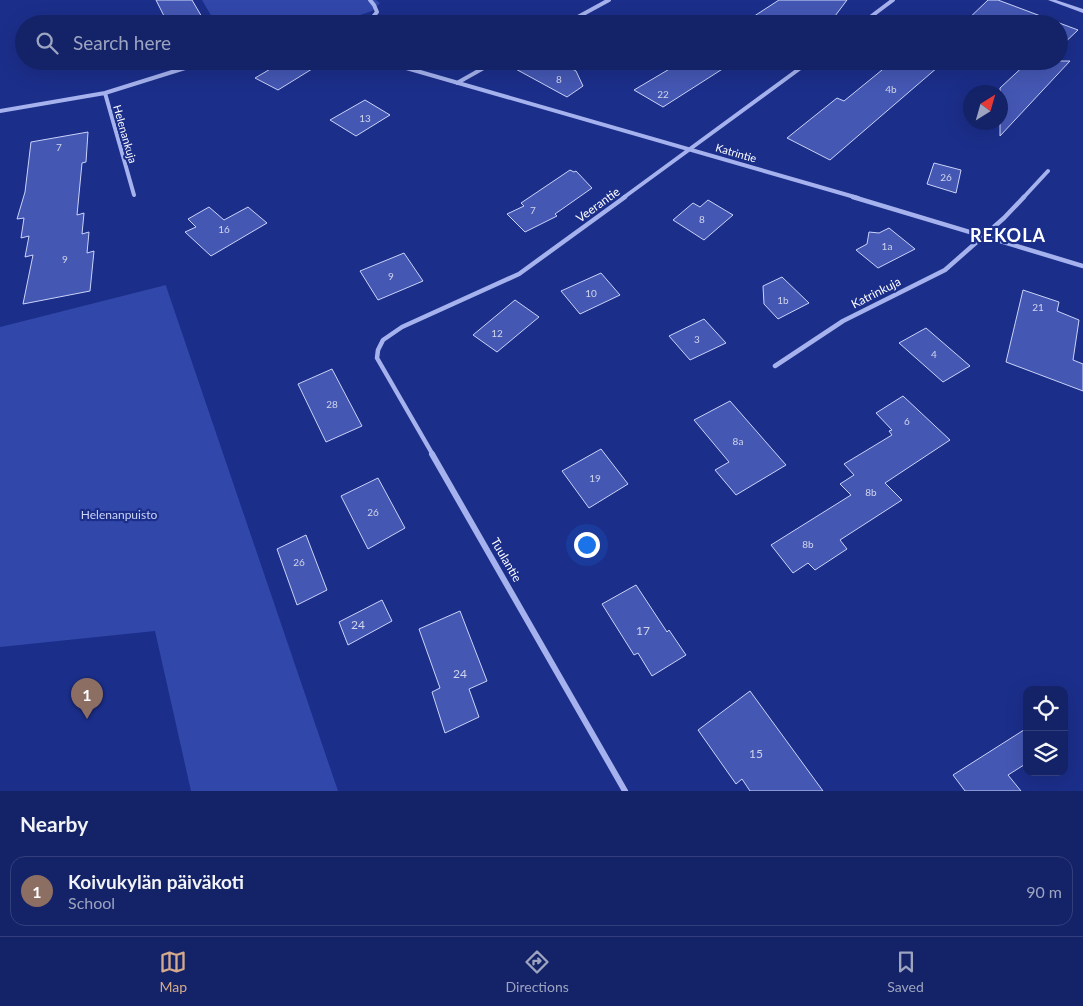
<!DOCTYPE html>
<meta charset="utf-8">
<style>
:root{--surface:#142268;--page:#1d2a6e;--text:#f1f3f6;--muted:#9da4c0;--line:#333f7c;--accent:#d6ab8b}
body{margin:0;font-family:Lato,sans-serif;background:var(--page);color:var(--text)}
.controls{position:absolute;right:15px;bottom:15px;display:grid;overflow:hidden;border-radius:10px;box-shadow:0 5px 20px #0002}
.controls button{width:45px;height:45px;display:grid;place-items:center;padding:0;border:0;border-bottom:1px solid var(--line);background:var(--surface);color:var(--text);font:25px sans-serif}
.compass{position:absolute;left:963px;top:85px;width:45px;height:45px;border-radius:50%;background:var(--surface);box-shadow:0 5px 20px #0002;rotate:37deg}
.you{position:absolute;left:586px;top:544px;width:18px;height:18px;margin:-12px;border:4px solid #fff;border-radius:50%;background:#1a73e8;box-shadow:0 0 0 8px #1a73e833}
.badge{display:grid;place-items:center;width:32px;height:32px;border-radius:50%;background:var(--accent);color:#fff;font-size:16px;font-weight:700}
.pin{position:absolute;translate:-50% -41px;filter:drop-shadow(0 1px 2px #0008)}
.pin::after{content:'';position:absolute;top:26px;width:18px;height:15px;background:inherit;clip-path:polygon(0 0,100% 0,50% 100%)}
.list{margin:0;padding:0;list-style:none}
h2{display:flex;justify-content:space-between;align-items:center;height:65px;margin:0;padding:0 20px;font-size:21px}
h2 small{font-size:16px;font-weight:400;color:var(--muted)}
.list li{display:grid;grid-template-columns:32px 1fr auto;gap:15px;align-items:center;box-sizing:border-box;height:70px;margin:0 10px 10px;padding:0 10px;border:1px solid var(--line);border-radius:15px}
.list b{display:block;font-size:19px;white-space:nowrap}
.list p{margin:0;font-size:16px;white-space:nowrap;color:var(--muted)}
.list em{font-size:16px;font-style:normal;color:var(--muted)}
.icon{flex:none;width:28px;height:28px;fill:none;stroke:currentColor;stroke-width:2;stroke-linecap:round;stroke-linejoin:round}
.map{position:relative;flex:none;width:1083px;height:791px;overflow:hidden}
.search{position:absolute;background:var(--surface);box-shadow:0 5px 20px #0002;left:15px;right:15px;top:15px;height:55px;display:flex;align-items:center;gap:12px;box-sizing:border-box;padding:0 18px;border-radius:28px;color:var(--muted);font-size:19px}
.sheet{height:145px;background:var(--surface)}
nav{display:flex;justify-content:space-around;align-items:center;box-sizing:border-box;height:70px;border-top:1px solid var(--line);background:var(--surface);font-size:14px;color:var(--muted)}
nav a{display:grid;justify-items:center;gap:2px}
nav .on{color:var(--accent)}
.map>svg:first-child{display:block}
</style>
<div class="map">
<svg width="1083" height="791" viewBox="0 0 1083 791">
<rect width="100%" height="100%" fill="#1b2e8a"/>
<path fill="#3147aa" d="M202,0H376L380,3L372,11L334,24H216Z
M166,285V286L338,791H191L155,631L0,647V327Z"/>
<path fill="#4457b3" stroke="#cbd3f9" d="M156,0H192L206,24H168Z
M779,0H847L829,24H742Z
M988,0H998L1078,30L1059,48V24H963Z
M284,61H325L278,90L255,78Z
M501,61H558L576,71L583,86L567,97Z
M683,61H735L663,107L634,90Z
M893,61H945L830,160L787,138L837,98L844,101Z
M1029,61H1070L1000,136V88Z
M365,100L390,115L356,136L330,120Z
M88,132L86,162L82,163L77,215L84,213L82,234L89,232L87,253L94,251L90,291L23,304L33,255L25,257L29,236L21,238L24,218L17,219L25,192L31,142Z
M934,163L961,170L956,193L927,184Z
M570,170L574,172L576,171L592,188L555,214L557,216L525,232L507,214L524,206L521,203Z
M708,200L733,215L704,240L673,220L693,203L700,207Z
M209,207L224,220L248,207L267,223L211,256L185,232L196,227L188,219Z
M889,228L915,249L878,268L856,250L867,244L869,232L879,233Z
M404,253L423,281L378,300L360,271Z
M601,273L620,295L580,314L561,291Z
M782,277L809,303L778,319L764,304L763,286Z
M1023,290L1059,302L1057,311L1079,320L1073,360L1083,364V391L1006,362Z
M515,300L539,317L497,352L473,335Z
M704,319L726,343L690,360L669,336Z
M926,328L970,366L943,382L899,343Z
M332,369L362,426L326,442L298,384Z
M903,396L950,440L885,483L902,500L840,540L847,549L815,570L808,563L793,573L771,545L851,495L840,484L854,475L844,464L892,435L889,431L892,430L876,413Z
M730,401L786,465L736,495L715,470L729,462L694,420Z
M601,449L628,484L589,508L562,471Z
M378,478L405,528L368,549L341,496Z
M306,535L327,590L297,605L277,549Z
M636,585L667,632L669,630L686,655L652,676L638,653L634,655L602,604Z
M382,600L392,621L348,645L339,622Z
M460,611L487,681L469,689L479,717L445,733L432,692L440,688L419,629Z
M750,691L823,791H750L742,779L736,784L698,730Z
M1027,728V763L1008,775L1021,791H965L953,775Z"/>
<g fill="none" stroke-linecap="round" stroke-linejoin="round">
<path stroke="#a5b2ed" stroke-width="4" d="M359,24L372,18L377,12L374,5L370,0
M565,24L609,0
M861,24L893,0
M382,61L858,198
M457,83L496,61
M105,93L185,68
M0,111L105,93L134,195
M623,198L810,61
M1023,198L1048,171"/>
<path stroke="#a5b2ed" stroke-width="4.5" d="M853,197L1083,266
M775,366L843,321L945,270L1004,218L1024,197
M433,455L377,358L378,350L383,340L402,327L519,274L625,197"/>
<path stroke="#a5b2ed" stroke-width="6" d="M432,454L625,791"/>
<path fill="#a5b2ed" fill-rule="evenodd" d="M1048,0H1056L1083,9V13Z"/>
</g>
<g text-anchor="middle" stroke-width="4.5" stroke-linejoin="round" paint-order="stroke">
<g font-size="10" fill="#d0d5ec">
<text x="559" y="83">8</text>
<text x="891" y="93">4b</text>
<text x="663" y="98">22</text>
<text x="365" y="122">13</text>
<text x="59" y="151">7</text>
<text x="946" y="181">26</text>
<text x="533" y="214">7</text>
<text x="702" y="223">8</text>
<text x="224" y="233">16</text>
<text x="887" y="250">1a</text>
<text x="65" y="263">9</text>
<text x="391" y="280">9</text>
<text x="591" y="297">10</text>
<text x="783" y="304">1b</text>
<text x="1038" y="311">21</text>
<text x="497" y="337">12</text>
<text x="697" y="343">3</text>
<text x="934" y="358">4</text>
<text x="332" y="408">28</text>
<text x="907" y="425">6</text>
<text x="738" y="445">8a</text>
<text x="595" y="482">19</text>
<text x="871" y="496">8b</text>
<text x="373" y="516">26</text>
<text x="808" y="548">8b</text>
<text x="299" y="566">26</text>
</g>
<g font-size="11" fill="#fff" stroke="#1b2e8a">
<text transform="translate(125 134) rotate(74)" y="4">Helenankuja</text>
<text transform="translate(736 153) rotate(16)" y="4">Katrintie</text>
</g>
<g font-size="12" fill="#fff" stroke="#1b2e8a">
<text transform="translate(598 205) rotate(-36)" y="4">Veerantie</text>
<text transform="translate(876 293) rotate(-27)" y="4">Katrinkuja</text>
<text transform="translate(506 560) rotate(60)" y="4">Tuulantie</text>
</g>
<g font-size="12" fill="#cbd3f9" stroke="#1b2e8a">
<text x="119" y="519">Helenanpuisto</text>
</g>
<g font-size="12" fill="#d0d5ec">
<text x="358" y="629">24</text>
<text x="643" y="635">17</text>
<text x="460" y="678">24</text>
<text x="756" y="758">15</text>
</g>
<g font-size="18" font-weight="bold" letter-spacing="1" fill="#fff" stroke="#1b2e8a">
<text x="1008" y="242">REKOLA</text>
</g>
</g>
</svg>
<div class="controls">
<button><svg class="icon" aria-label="locate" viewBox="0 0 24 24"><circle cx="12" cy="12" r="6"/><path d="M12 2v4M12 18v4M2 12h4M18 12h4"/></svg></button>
<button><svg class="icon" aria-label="layers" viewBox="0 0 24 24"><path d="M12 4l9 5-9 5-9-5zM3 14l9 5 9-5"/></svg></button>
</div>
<svg class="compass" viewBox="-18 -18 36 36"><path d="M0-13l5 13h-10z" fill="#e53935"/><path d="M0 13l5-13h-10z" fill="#9da4c0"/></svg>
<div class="you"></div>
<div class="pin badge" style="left:87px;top:719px;background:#8d6e63">1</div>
<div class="search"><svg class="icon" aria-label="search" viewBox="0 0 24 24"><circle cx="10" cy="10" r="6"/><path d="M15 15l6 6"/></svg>Search here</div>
</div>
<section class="sheet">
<h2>Nearby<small></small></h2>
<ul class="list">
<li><span class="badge" style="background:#8d6e63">1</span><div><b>Koivukylän päiväkoti</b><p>School</p></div><em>90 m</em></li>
</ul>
</section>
<nav>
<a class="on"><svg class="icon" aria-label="map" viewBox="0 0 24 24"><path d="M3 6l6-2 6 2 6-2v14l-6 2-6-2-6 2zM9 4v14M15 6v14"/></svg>Map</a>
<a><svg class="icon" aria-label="directions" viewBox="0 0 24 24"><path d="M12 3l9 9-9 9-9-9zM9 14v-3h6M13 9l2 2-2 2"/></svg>Directions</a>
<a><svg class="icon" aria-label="saved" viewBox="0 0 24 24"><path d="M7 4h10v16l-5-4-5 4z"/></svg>Saved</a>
</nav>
